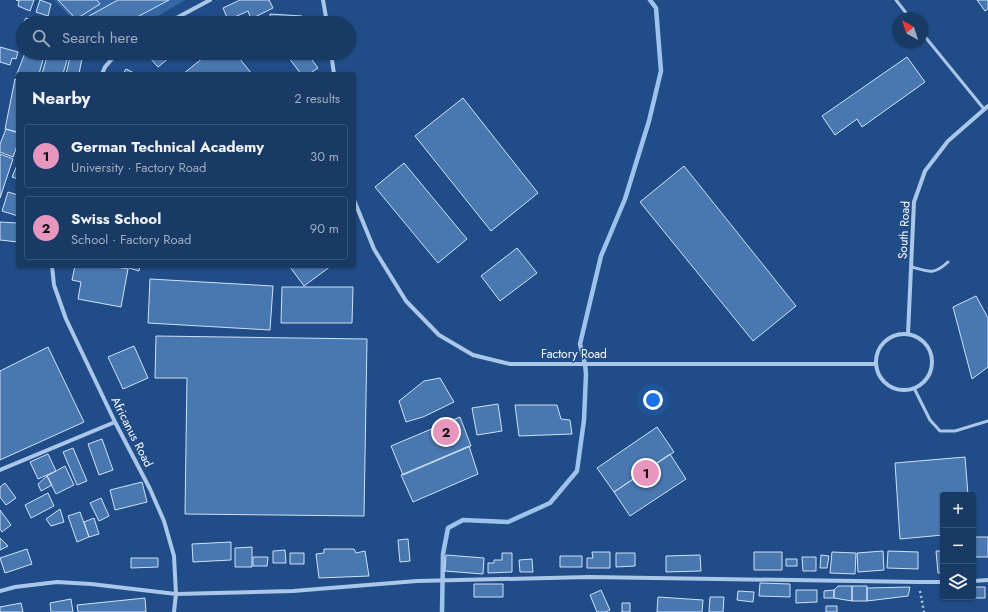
<!DOCTYPE html>
<meta charset="utf-8">
<style>
:root{--surface:#183a65;--page:#21416b;--text:#f1f3f6;--muted:#9fadbf;--line:#365479;--accent:#e797bd}
body{margin:0;font-family:Jost,sans-serif;background:var(--page);color:var(--text)}
.controls{position:absolute;right:12px;bottom:12px;display:grid;overflow:hidden;border-radius:4px;box-shadow:0 1px 3px #0004}
.controls button{width:36px;height:36px;display:grid;place-items:center;padding:0;border:0;border-bottom:1px solid var(--line);background:var(--surface);color:var(--text);font:20px sans-serif}
.compass{position:absolute;left:892px;top:12px;width:36px;height:36px;border-radius:50%;background:var(--surface);box-shadow:0 1px 3px #0004;rotate:321deg}
.you{position:absolute;left:653px;top:400px;width:14px;height:14px;margin:-10px;border:3px solid #fff;border-radius:50%;background:#1a73e8;box-shadow:0 0 0 6px #1a73e833}
.badge{display:grid;place-items:center;width:26px;height:26px;border-radius:50%;background:var(--accent);color:#111;font-size:13px;font-weight:700}
.pin{position:absolute;translate:-50% -50%;border:2px solid #fff;box-shadow:0 1px 4px #0006}
.list{margin:0;padding:0;list-style:none}
h2{display:flex;justify-content:space-between;align-items:center;height:52px;margin:0;padding:0 16px;font-size:17px}
h2 small{font-size:13px;font-weight:400;color:var(--muted)}
.list li{display:grid;grid-template-columns:26px 1fr auto;gap:12px;align-items:center;box-sizing:border-box;height:64px;margin:0 8px 8px;padding:0 8px;border:1px solid var(--line);border-radius:4px}
.list b{display:block;font-size:15px;white-space:nowrap}
.list p{margin:0;font-size:13px;white-space:nowrap;color:var(--muted)}
.list em{font-size:13px;font-style:normal;color:var(--muted)}
.icon{flex:none;width:22px;height:22px;fill:none;stroke:currentColor;stroke-width:2;stroke-linecap:round;stroke-linejoin:round}
.map{position:relative;flex:none;width:988px;height:612px;overflow:hidden}
.search{position:absolute;background:var(--surface);box-shadow:0 1px 3px #0004;left:16px;top:16px;width:340px;height:44px;display:flex;align-items:center;gap:10px;box-sizing:border-box;padding:0 14px;border-radius:22px;color:var(--muted);font-size:15px}
.panel{position:absolute;background:var(--surface);box-shadow:0 1px 3px #0004;left:16px;top:72px;width:340px;height:196px;border-radius:4px}
.map>svg:first-child{display:block}
</style>
<div class="map">
<svg width="988" height="612" viewBox="0 0 988 612">
<rect width="100%" height="100%" fill="#204d87"/>
<path fill="#3467a4" d="M54,0H185L146,23H77Z"/>
<g fill="none" stroke-linecap="round" stroke-linejoin="round">
<path stroke="#9ec2eb" stroke-width="4.5" d="M442,612L443,554L448,528L463,520L508,522L550,503L577,471L584,420L586,374L585,364L580,344L601,256L625,199L649,121L661,71L656,8L650,0"/>
</g>
<path fill="#4977af" stroke="#cfe1f7" d="M16,0H34L30,11L18,6L19,1Z
M40,0L51,4L48,16L36,12Z
M58,0H97L100,4L76,19Z
M118,0H169L126,23H93L89,16Z
M240,0H269L273,8L251,19L248,11L228,20L223,8Z
M977,0H988V9L985,11Z
M270,14L302,16L301,23H270Z
M212,16L218,23H202Z
M26,18L33,21L32,23H23Z
M36,18L49,20V23H35Z
M52,19L71,21V23H52Z
M23,24V36L18,34Z
M0,47L18,52L16,59L12,58L10,65L0,62Z
M25,53H45L39,74H18V76H16Z
M48,53H69L63,74H42Z
M71,53H83L79,74H66Z
M155,53H175L158,67L150,58Z
M209,53H235L252,74H183Z
M285,53H307L318,68L309,74H301Z
M907,57L925,82L862,127L857,119L835,135L822,116Z
M126,69L136,74H123Z
M15,79L18,80V132L5,129Z
M463,98L538,193L491,231L415,136Z
M6,129L18,133V143L13,157L0,152V144Z
M0,154L13,159L0,198Z
M18,163V179L12,177Z
M404,163L467,239L438,263L375,187Z
M684,166L796,306L753,341L640,202Z
M8,192L18,195V216L2,211Z
M0,222L18,223V242L0,240Z
M517,248L537,273L500,301L481,276Z
M75,266H109L128,269L121,307L78,299L81,282L72,280Z
M121,266H140L139,271Z
M292,266H331L304,286L290,267Z
M150,279L273,286L270,330L148,323Z
M282,287H353L352,323H281Z
M976,296L988,318V367L972,379L953,307Z
M156,336L367,339L364,516L185,514L187,378H155Z
M134,346L148,378L123,389L108,357Z
M48,347L84,422L0,460V371Z
M440,378L454,402L423,417L406,422L399,401L424,381Z
M498,404L502,431L477,435L472,408Z
M515,405H557L561,419L570,420L572,434L519,436Z
M460,417L471,446L403,475L391,446Z
M657,427L674,452L614,492L597,468Z
M102,439L113,470L99,475L88,444Z
M469,446L478,474L413,502L401,475Z
M73,448L87,481L77,485L63,452Z
M48,454L56,471L38,479L30,462Z
M670,454L686,479L630,516L614,492Z
M965,457L968,495H943V535L900,539L895,463Z
M65,466L74,485L56,494L47,476Z
M47,476L52,485L41,491L38,484Z
M142,482L147,502L115,510L110,490Z
M5,483L16,498L6,505L0,497V487Z
M48,493L54,506L31,518L25,505Z
M101,498L109,516L99,521L90,503Z
M60,509L64,522L51,526L46,519Z
M0,510L11,525L2,532L0,529Z
M80,512L89,537L77,542L68,516Z
M94,518L99,534L89,537L84,522Z
M973,537H988V557H973Z
M0,538L8,546L0,550Z
M408,539L410,561L400,562L398,540Z
M231,542V560L193,562L192,544Z
M252,547V567H235V548Z
M27,549L32,564L5,573L0,558Z
M324,549H354L356,553L365,551L369,576L319,578L316,554L324,553Z
M285,550L286,563H273V551Z
M883,551L884,570L858,572L857,553Z
M888,551L918,552V569L887,568Z
M936,551H943V573H938Z
M592,552H610V568H587V558H593Z
M754,552H782V570H754Z
M832,552L856,553L855,574L830,573Z
M290,553H304V564H290Z
M502,553H512V572L488,573V563H494V560H502Z
M616,553H635V566L616,567Z
M446,555L484,558L483,574L445,571Z
M700,555L701,571L666,572V556Z
M821,555L829,556L827,568H820Z
M560,556H582V567H560Z
M253,557H268L267,566H253Z
M802,557H816V571H803Z
M131,558H158V567L131,568Z
M532,559L533,572H520L519,560Z
M786,559H797V566H786Z
M760,583L790,584V597L759,596Z
M474,584H503V597H474Z
M838,586H852V601L834,598V590Z
M852,586H867V601H852Z
M910,587L908,596L867,601V588Z
M973,587H985V598H955V597H973Z
M601,590L610,610L605,612H597L590,595Z
M796,590H817V602L796,603Z
M834,590V598H824V591Z
M738,591L754,592L753,602L737,600Z
M658,597L703,600L702,612H657Z
M710,597H724L723,612H709Z
M145,598L146,612H78L77,605Z
M71,599L73,612H51L50,603Z
M21,603L23,612H0V607Z
M622,603H630V612H622Z
M826,606H837V612H826Z"/>
<g fill="none" stroke-linecap="round" stroke-linejoin="round">
<path stroke="#aac7ea" stroke-width="2.5" stroke-dasharray="2 3" stroke-linecap="butt" d="M920,591L924,612"/>
<path stroke="#aac7ea" stroke-width="3" d="M896,0L910,18
M922,33L984,109
M912,267C929,272 934,275 948,262
M914,388L930,420L940,431H955L988,421"/>
<path stroke="#aac7ea" stroke-width="4" d="M323,0L327,23
M167,23L210,0
M331,53L334,74
M102,74L105,67L117,53
M354,200L374,249L406,301L439,335L473,355L510,364H876
M52,266L54,285L66,319L115,422L150,489L164,521L174,556L176,594L174,612
M908,334L914,202L925,171L948,141L988,106
M876 362a28 28 0 1 1 56 0a28 28 0 1 1-56 0Z
M0,470L115,422
M973,581L988,580
M0,591L15,587L57,582L91,584L176,594L293,591L417,581L590,577L918,582H943"/>
</g>
<g text-anchor="middle" stroke-width="3" stroke-linejoin="round" paint-order="stroke">
<g font-size="12" fill="#fff" stroke="#204d87">
<text transform="translate(904 230) rotate(-87)" y="4">South Road</text>
<text x="574" y="358">Factory Road</text>
<text transform="translate(132 432) rotate(63)" y="4">Africanus Road</text>
</g>
</g>
</svg>
<div class="controls">
<button>+</button>
<button>−</button>
<button><svg class="icon" aria-label="layers" viewBox="0 0 24 24"><path d="M12 4l9 5-9 5-9-5zM3 14l9 5 9-5"/></svg></button>
</div>
<svg class="compass" viewBox="-18 -18 36 36"><path d="M0-13l5 13h-10z" fill="#e53935"/><path d="M0 13l5-13h-10z" fill="#9fadbf"/></svg>
<div class="you"></div>
<div class="pin badge" style="left:646px;top:473px">1</div>
<div class="pin badge" style="left:446px;top:432px">2</div>
<div class="search"><svg class="icon" aria-label="search" viewBox="0 0 24 24"><circle cx="10" cy="10" r="6"/><path d="M15 15l6 6"/></svg>Search here</div>
<section class="panel">
<h2>Nearby<small>2 results</small></h2>
<ul class="list">
<li><span class="badge">1</span><div><b>German Technical Academy</b><p>University · Factory Road</p></div><em>30 m</em></li>
<li><span class="badge">2</span><div><b>Swiss School</b><p>School · Factory Road</p></div><em>90 m</em></li>
</ul>
</section>
</div>
